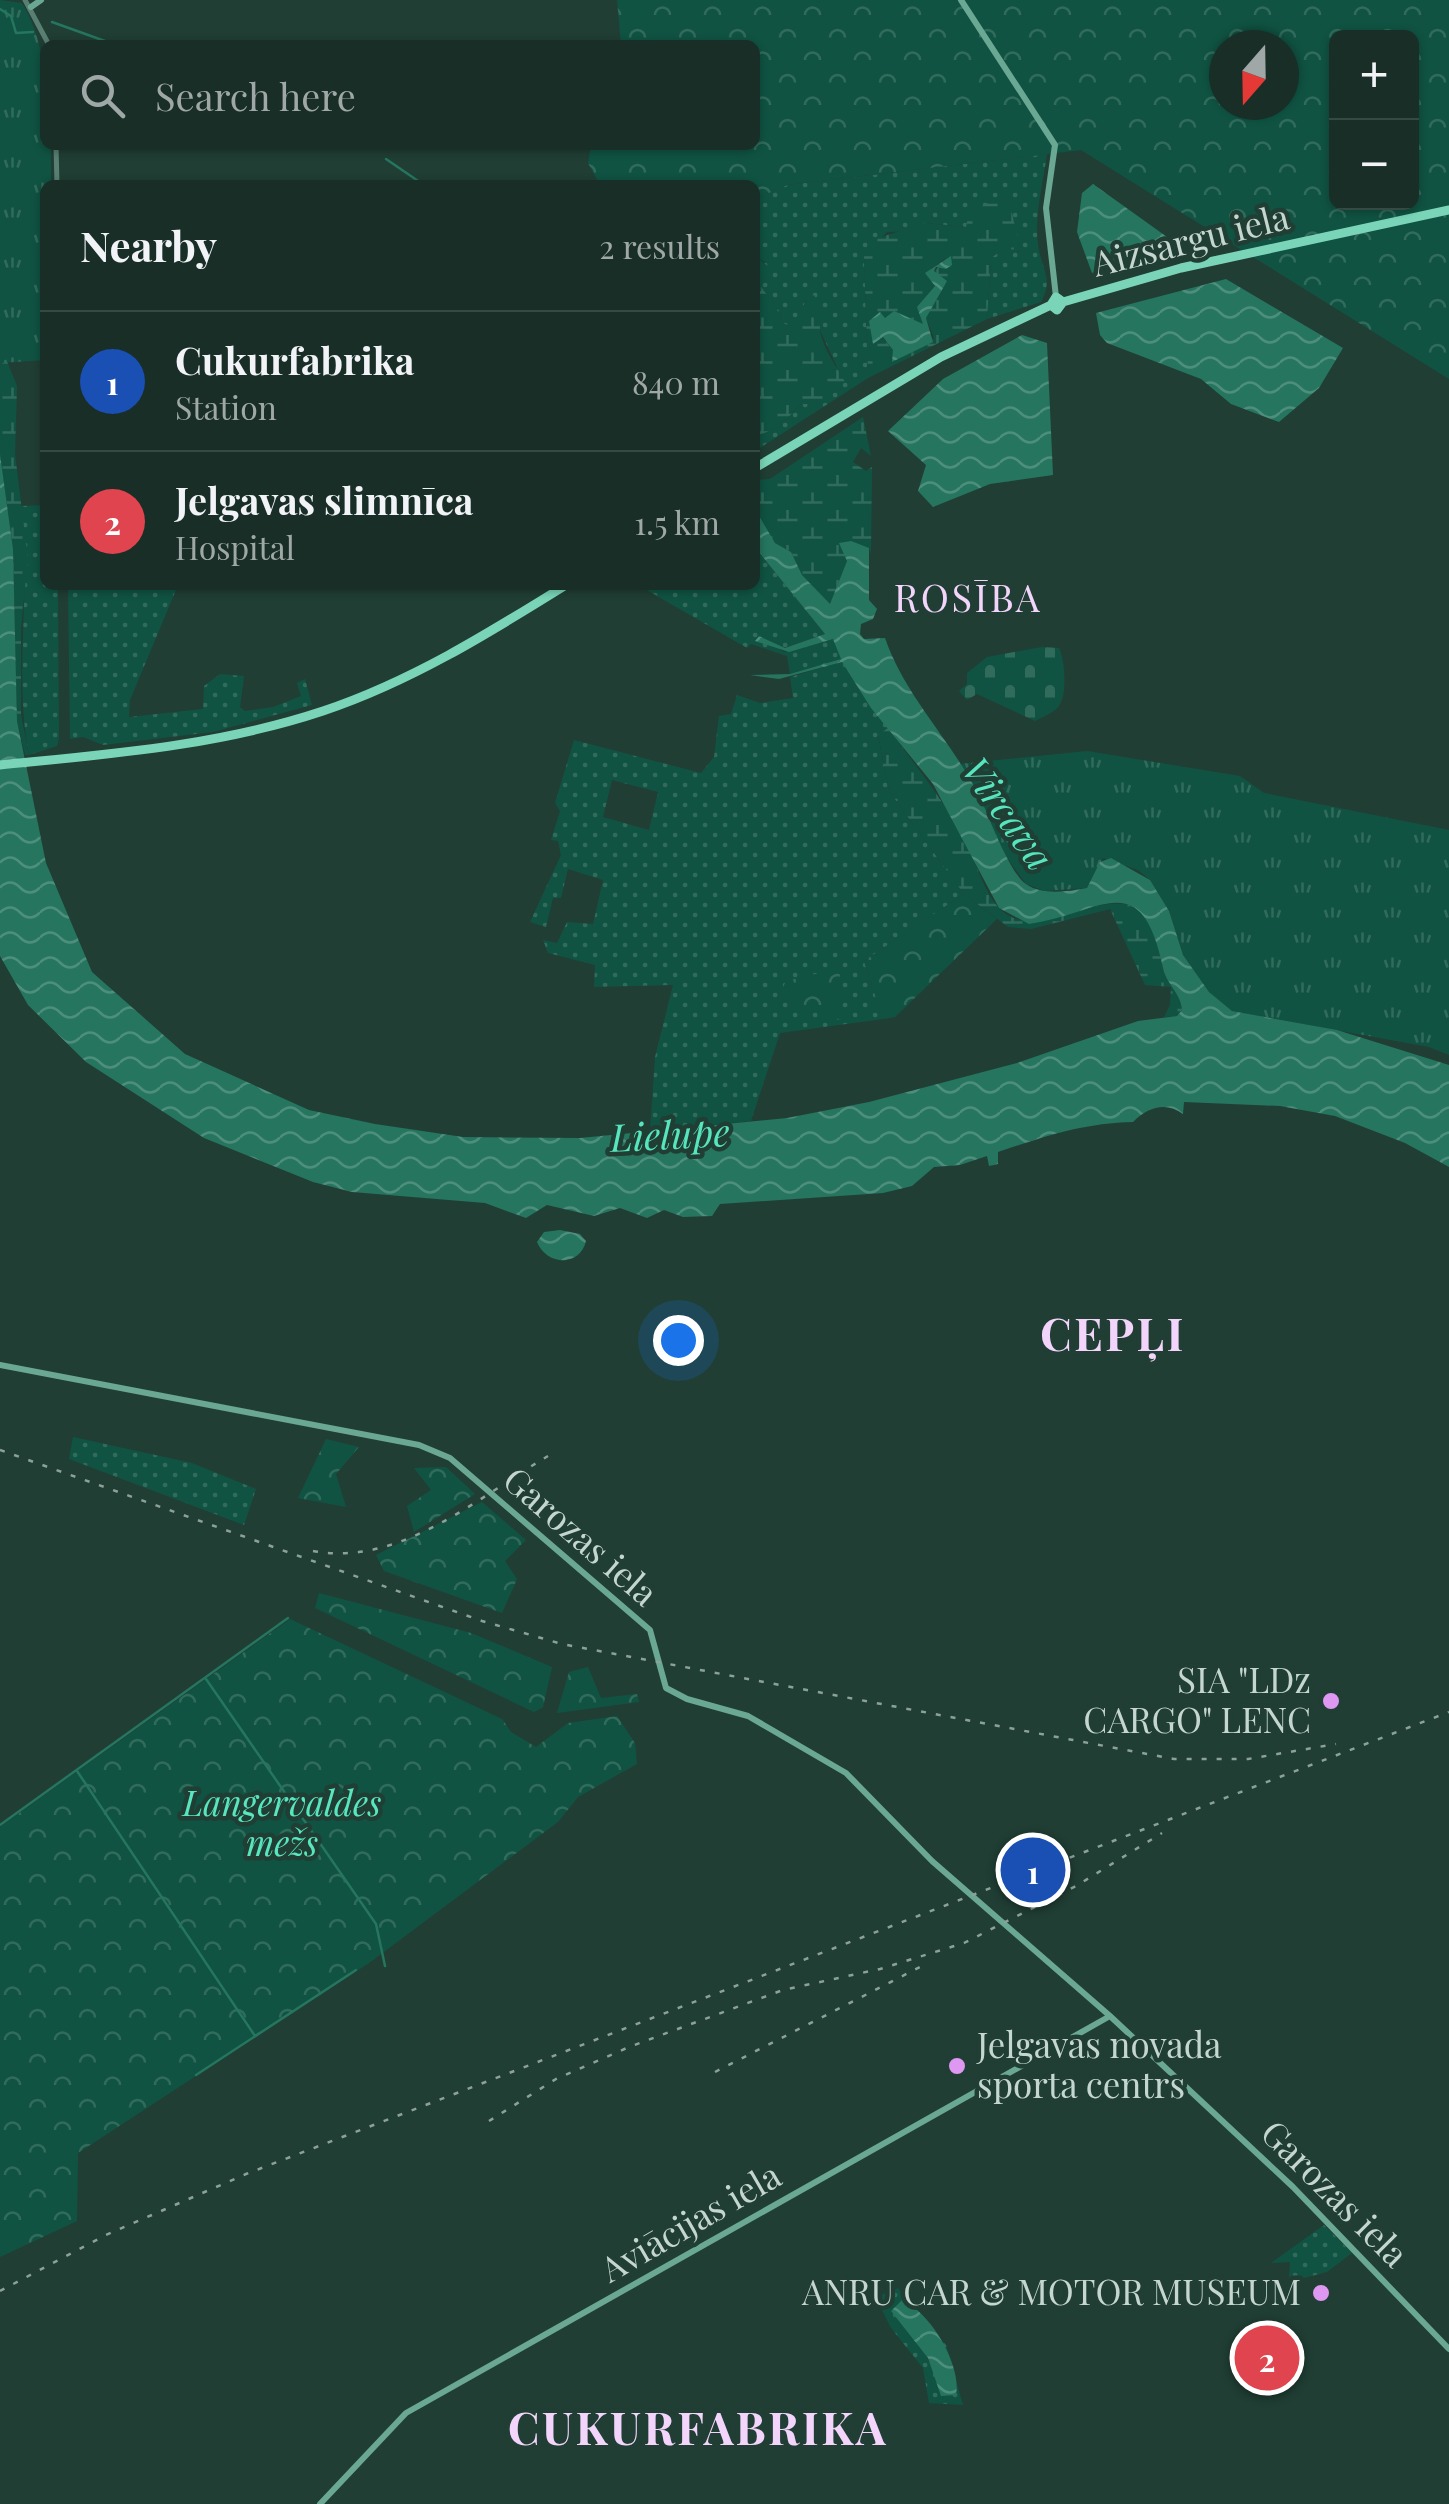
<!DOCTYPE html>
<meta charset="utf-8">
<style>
:root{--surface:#182e27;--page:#21362f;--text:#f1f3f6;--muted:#9fa8a7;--line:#364a44;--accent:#df98f2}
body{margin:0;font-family:"Playfair Display",serif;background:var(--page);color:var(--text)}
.controls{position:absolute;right:30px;top:30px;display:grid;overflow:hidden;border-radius:15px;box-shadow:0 2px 8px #0004}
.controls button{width:90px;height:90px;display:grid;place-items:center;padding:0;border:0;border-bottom:2px solid var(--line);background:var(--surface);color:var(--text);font:50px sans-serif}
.compass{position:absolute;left:1209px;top:30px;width:90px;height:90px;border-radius:50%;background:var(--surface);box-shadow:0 2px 8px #0004;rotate:200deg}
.you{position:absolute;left:678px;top:1340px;width:35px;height:35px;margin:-25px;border:8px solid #fff;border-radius:50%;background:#1a73e8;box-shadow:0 0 0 15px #1a73e833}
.badge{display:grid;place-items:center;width:65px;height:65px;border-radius:50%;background:var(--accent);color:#fff;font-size:32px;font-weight:700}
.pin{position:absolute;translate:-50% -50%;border:5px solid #fff;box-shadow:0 2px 10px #0006}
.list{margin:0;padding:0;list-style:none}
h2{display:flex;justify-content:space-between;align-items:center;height:130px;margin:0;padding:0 40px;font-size:42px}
h2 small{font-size:32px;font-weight:400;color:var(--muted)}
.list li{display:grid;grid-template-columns:65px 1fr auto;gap:30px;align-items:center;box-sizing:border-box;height:140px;padding:0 40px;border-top:2px solid var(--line)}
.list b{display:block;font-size:38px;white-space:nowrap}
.list p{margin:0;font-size:32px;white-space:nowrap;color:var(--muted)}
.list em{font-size:32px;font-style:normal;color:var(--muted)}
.icon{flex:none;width:55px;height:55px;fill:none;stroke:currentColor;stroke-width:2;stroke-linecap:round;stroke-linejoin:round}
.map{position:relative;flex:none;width:1449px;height:2504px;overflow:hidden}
.search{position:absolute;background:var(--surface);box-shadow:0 2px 8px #0004;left:40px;top:40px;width:720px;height:110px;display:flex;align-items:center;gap:25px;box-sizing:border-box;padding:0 35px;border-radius:15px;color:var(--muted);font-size:38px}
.panel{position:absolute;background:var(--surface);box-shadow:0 2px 8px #0004;left:40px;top:180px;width:720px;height:410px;border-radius:15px}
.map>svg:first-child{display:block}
</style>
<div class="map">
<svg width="1449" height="2504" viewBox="0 0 1449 2504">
<defs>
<pattern id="grass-dots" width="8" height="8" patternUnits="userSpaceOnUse" patternTransform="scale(2.5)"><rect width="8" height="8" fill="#105342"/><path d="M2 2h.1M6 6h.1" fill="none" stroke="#316b5c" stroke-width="1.8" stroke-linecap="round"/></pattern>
<pattern id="forest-crowns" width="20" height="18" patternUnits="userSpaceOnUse" patternTransform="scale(2.5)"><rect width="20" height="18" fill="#105342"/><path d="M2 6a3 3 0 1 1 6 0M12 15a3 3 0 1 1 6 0" fill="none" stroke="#316b5c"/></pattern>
<pattern id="wetland-marsh" width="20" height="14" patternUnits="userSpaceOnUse" patternTransform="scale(2.5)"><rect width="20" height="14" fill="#105342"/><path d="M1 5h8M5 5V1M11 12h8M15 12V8" fill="none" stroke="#316b5c"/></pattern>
<pattern id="cemetery-stones" width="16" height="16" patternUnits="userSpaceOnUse" patternTransform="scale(2.5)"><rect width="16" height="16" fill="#105342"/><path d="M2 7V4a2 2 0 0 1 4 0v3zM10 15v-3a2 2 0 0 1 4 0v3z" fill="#316b5c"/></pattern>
<pattern id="park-tufts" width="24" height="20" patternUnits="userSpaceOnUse" patternTransform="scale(2.5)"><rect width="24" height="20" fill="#105342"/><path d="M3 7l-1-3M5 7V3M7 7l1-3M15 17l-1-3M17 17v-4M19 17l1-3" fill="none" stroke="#316b5c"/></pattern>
<pattern id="water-waves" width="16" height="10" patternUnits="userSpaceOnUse" patternTransform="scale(2.5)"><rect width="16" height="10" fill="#25755f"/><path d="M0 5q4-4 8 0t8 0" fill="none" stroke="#4d8e7c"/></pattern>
</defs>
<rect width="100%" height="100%" fill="#203e34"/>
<path fill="url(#grass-dots)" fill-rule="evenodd" d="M1047,154C1043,184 1033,220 1039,250C1043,271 1053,280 1041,302L987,319L991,257L1005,247L1020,251L966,227L925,223L912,231L887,232L864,255L868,378L755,451V437L779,427L837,367L806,300L798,319L789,326L783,323L780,312L759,284L765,262L755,256V199L787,185Z
M45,505V585H58L59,738L57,746L29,755C13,672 32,589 21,506Z
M755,531L758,551L825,634L785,648L759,636L784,652L834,639L841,659L790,674L787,656L751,644L747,648L638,585H755Z
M68,585H178L130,700L129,717L203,709L204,686L220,674L244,676L240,707L245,711L273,707L301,696L297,683L305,679L312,705L213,732L103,745L83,737L70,739Z
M842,662L888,728L878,736L889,791L964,894L864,961L883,1019L780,1033L751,1121L650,1131L655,1057L673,985L594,987L595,965L548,953L543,940L557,943L567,922L593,924L603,880L568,869L561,898H553L546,927L530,922L561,855L558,841L551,840L560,811L555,803L574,740L701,773L714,757L719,716L731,714L737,695L760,703L793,698L790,677ZM612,780L658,792L649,830L603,817Z
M73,1437L192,1463L256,1489L244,1525L69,1459Z
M1324,2225L1352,2253L1327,2272L1289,2282L1290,2262L1271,2263Z
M898,2288L946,2345L963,2405L929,2403L923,2368L891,2328L878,2302L881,2295ZM902,2300C928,2311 946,2348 954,2373L941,2387L924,2351L891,2311Z"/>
<path fill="url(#forest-crowns)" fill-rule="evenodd" d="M617,0H1449V379L1081,150L787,185L755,199V185H658L652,181L600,185L588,163L591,145H755V45H621ZM1336,38H1412V202H1336ZM1224,45H1284V105H1224Z
M964,894L997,919L895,1017L883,1019L864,961Z
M840,968L839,1020L778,998L786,981Z
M326,1439L359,1447L336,1474L346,1507L298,1498Z
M446,1467L475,1494L414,1532L407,1506L431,1490L414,1468Z
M482,1502L526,1540L505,1561L517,1579L502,1613L384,1571L376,1555Z
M319,1593L471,1633L552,1667L543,1707L534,1712L315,1608Z
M290,1619L502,1719L511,1732L536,1747L568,1723L617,1716L635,1743L637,1764L578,1797L558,1822L369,1963L78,2153L77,2221L0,2257V1827Z
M588,1667L601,1698L637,1694L639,1702L557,1713L569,1672Z"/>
<path fill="url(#wetland-marsh)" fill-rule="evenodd" d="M1009,201L1021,251L1005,248L991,258L987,319L868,378L864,255L869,241L925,223L966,227L969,213L991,202ZM947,257L934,272L939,293L926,318L934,338L893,362V350L869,321L876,317L923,325L926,297L935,286L926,273Z
M755,256L769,267L759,284L780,312L783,323L789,326C800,317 801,302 814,295L822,311C813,337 833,360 845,382L820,404H801L779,427L755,437V354L760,342L755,334Z
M0,344L17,386L15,454L28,559L21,628V715L29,755H25L17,721L13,549L0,454Z
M863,417L871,456L861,448L853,462L866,471L872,467L871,554L869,548L845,554L847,561L830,605L802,575L791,552L775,543L759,521L755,480L770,479Z
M888,728C914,764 943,799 965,839C976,861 982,889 999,908C1045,957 1141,843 1163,954C1164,959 1162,964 1163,969C1167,985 1181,993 1182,1010L1177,1016L1164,1017L1170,1005L1171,987L1145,985L1110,909L1031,929L1008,927L964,894L889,791L878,735Z"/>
<path fill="url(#cemetery-stones)" d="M1042,647L1059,648C1065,660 1068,696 1058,707C1053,713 1042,717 1035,721L977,694L967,700L959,691L967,684V673L987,657Z"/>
<path fill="url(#park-tufts)" d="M0,0L22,3C49,48 45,94 45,145H51V185H45V360L0,363Z
M1087,751L1240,776L1264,793L1449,830V1055L1429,1047L1232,1011L1209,992L1183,955L1169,911L1150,880L1138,870L1103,858L1087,888L1045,891L1026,884L1007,858L959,764Z"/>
<path fill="url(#water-waves)" d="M1093,184L1188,252L1154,265L1133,260L1092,273L1077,232L1082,193Z
M951,256L952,265L946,269L936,267L934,271L947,281L926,318L933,342L892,362L893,350L883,337L873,344L869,321L880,312L885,318L894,311L923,324L917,307L935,286L925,273Z
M1226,279L1343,348L1319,388L1279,422L1231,404L1201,379L1107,343L1100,335L1096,313Z
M1022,335L1047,343L1053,475L990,484L933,507L918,491L926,465L888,431L943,379Z
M0,454L13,549L17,721L46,863L92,972L185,1054L309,1110L375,1124L463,1137L580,1138L787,1118L869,1102L1017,1063L1138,1021L1177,1016L1182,1010C1181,993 1166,984 1163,968C1141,863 1101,914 1029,924L999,908L933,784L871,708L842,662L779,679L750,675L790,674L841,659L833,639L789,652L755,641L759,636L785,648L825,634L758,551L755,509L775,543L791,552L802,575L830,604L847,561L839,543L851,541L869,548V600L877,609L873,619L861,624L860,634L864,639L885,638C907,702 960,748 986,811C993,828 1012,875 1026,884C1043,896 1069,891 1087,888L1100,862L1111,858L1150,880L1169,911L1183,955L1209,992L1232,1011L1337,1030L1449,1065V1167L1405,1143L1335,1116L1280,1106L1184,1102L1183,1114C1167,1102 1149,1106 1133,1122C1083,1123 1043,1137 998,1152V1164L989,1166L987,1156L960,1165L934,1167L912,1186L883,1193L720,1204L712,1216L683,1217L664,1210L647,1218L620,1208L594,1216L547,1205L526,1218L485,1203L352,1192L313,1182L204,1138L86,1062L28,1005L0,956Z
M560,1230L580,1234L586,1241C580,1267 547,1266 537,1242L544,1232Z
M902,2300C930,2312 962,2365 956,2395L941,2396L928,2358L891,2311Z"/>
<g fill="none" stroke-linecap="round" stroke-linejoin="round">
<path stroke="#25755f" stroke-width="2.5" d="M0,9L11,16L16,33L33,32
M52,22L116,45
M386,159L424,185
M206,1679L376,1924L385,1966
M77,1771L255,2036
M0,1825L288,1618
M196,2075L356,1970"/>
<path stroke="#597f72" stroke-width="5" d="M25,0L49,45
M56,145L57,185"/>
<path stroke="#6aa893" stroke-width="6" d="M961,0L1055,145L1046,208L1056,297
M31,7L41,0
M0,1365L419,1445L450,1458L650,1630L666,1688L687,1699L748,1716L846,1773L932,1861L1110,2016L1293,2187L1449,2349
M320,2504L406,2413L1110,2016"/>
<path stroke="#7ad5b8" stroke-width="9" d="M1051,305L1057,310L1063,302L1181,268L1449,210
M755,468L941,357L1051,305L1056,297L1063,302
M0,765C109,754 218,746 323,711C410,682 489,633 566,585"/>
<path stroke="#8ca19a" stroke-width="2.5" stroke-dasharray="5 10" stroke-linecap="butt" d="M0,1450L482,1621L562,1644L1174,1759H1248L1336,1744
M313,1551C400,1567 477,1498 548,1456
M715,2072L920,1967
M489,2121L556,2079L629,2047L783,1990L880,1969L964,1943L1076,1886L1162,1833
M0,2291L106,2235L246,2174L1449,1712"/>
</g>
<g fill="#df98f2" stroke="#203e34" stroke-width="4">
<circle cx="1331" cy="1701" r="10"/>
<circle cx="957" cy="2066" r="10"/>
<circle cx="1321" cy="2293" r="10"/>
</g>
<g text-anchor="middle" stroke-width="9" stroke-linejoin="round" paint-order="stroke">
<g font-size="35" fill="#c5d6d0" stroke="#203e34">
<text transform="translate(1191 241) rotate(-14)" y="12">Aizsargu iela</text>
<text transform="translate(580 1537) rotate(41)" y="12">Garozas iela</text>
<text transform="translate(1334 2194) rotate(45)" y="12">Garozas iela</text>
<text transform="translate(691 2223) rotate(-30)" y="12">Aviācijas iela</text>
</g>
<g font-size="35" fill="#c5d6d0" stroke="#203e34" text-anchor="end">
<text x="1311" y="1693">SIA "LDz<tspan x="1311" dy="40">CARGO" LENC</tspan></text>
<text x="977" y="2058" text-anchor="start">Jelgavas novada<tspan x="977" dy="40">sporta centrs</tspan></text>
<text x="1301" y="2305">ANRU CAR &amp; MOTOR MUSEUM</text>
</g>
<g font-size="35" font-style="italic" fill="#58e6be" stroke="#203e34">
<text x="282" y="1816">Langervaldes<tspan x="282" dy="40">mežs</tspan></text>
</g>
<g font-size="38" letter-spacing="2.5" fill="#f3d5fb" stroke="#203e34">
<text x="968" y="612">ROSĪBA</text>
</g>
<g font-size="38" font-style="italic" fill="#56e5bd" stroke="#203e34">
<text transform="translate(1007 814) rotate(55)" y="13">Vircava</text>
<text transform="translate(670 1136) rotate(-3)" y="13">Lielupe</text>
</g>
<g font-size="45" font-weight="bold" letter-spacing="2.5" fill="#f3d5fb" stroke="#203e34">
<text x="1113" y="1351">CEPĻI</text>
<text x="698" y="2445">CUKURFABRIKA</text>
</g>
</g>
</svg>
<div class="controls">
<button>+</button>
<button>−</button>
</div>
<svg class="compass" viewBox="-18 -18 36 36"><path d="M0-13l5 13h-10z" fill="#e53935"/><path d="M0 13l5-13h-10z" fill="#9fa8a7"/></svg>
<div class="you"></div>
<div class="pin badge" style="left:1033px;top:1870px;background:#1a4fb4">1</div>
<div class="pin badge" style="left:1267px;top:2358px;background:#e0444e">2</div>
<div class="search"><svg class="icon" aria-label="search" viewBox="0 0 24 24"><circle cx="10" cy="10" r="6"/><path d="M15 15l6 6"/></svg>Search here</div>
<section class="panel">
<h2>Nearby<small>2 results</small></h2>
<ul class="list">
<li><span class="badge" style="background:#1a4fb4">1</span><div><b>Cukurfabrika</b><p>Station</p></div><em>840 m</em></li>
<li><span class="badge" style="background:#e0444e">2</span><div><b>Jelgavas slimnīca</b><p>Hospital</p></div><em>1.5 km</em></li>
</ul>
</section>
</div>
